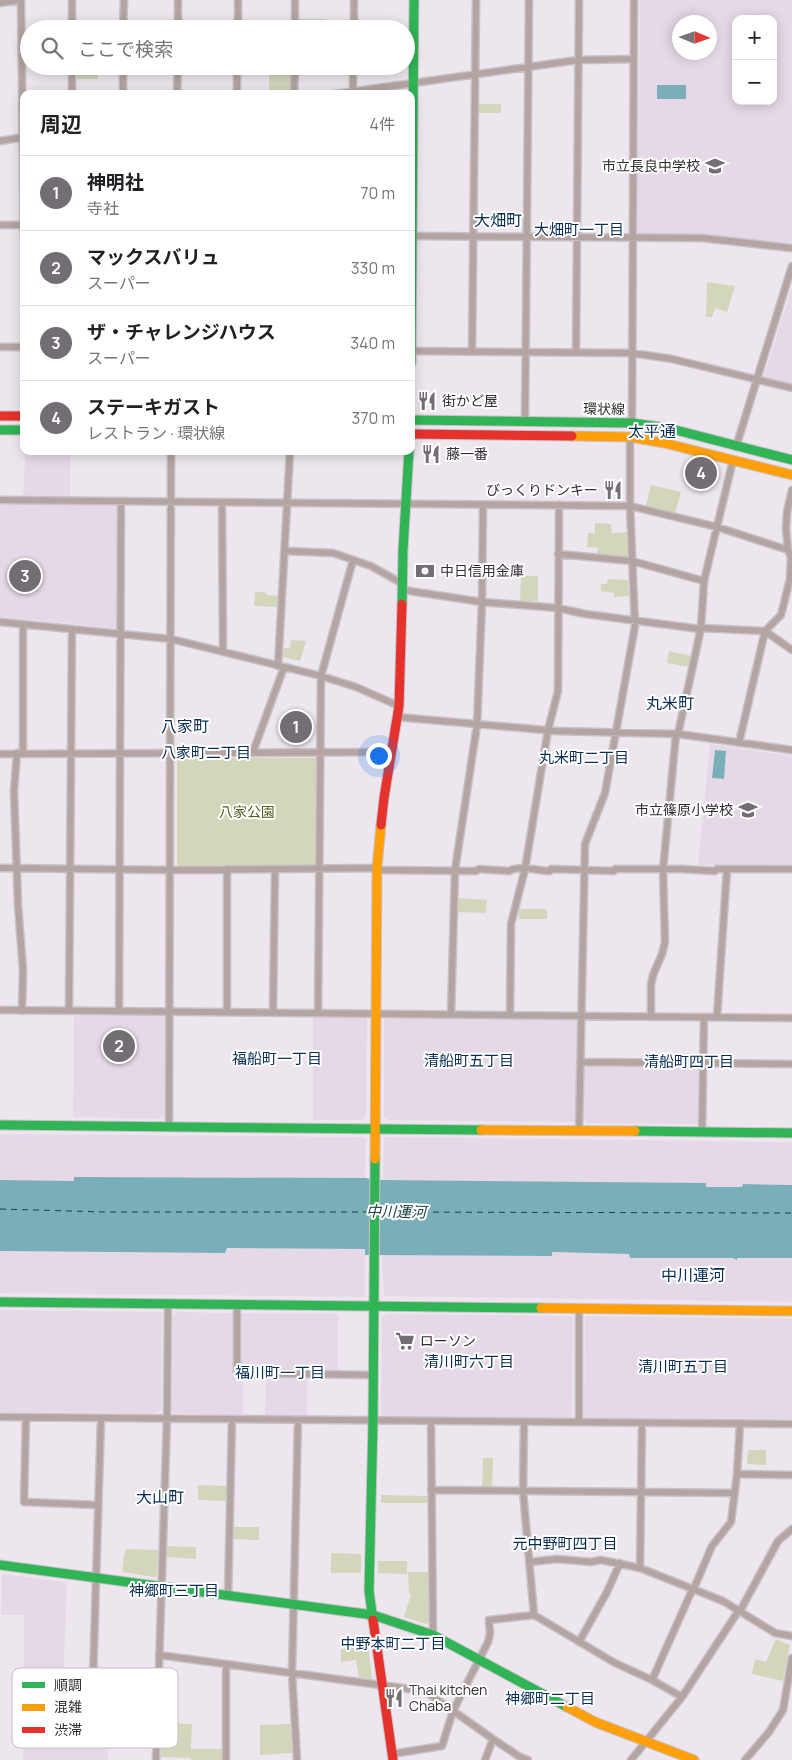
<!DOCTYPE html>
<html lang="ja">
<meta charset="utf-8">
<style>
:root{--surface:#fff;--page:#f6f6f6;--text:#202124;--muted:#757577;--line:#e0e0e0;--accent:#736e74}
body{margin:0;font-family:Manrope,"Noto Sans JP",sans-serif;background:var(--page);color:var(--text)}
.controls{position:absolute;right:15px;top:15px;display:grid;overflow:hidden;border-radius:10px;box-shadow:0 2px 12px #0003}
.controls button{width:45px;height:45px;display:grid;place-items:center;padding:0;border:0;border-bottom:1px solid var(--line);background:var(--surface);color:var(--text);font:25px sans-serif}
.compass{position:absolute;left:672px;top:15px;width:45px;height:45px;border-radius:50%;background:var(--surface);box-shadow:0 2px 12px #0003;rotate:92deg}
.you{position:absolute;left:378px;top:755px;width:18px;height:18px;margin:-12px;border:4px solid #fff;border-radius:50%;background:#1a73e8;box-shadow:0 0 0 8px #1a73e833}
.badge{display:grid;place-items:center;width:32px;height:32px;border-radius:50%;background:var(--accent);color:#fff;font-size:16px;font-weight:700}
.pin{position:absolute;translate:-50% -50%;border:2px solid #fff;box-shadow:0 1px 5px #0006}
.list{margin:0;padding:0;list-style:none}
h2{display:flex;justify-content:space-between;align-items:center;height:65px;margin:0;padding:0 20px;font-size:21px}
h2 small{font-size:16px;font-weight:400;color:var(--muted)}
.list li{display:grid;grid-template-columns:32px 1fr auto;gap:15px;align-items:center;box-sizing:border-box;height:75px;padding:0 20px;border-top:1px solid var(--line)}
.list b{display:block;font-size:19px;white-space:nowrap}
.list p{margin:0;font-size:16px;white-space:nowrap;color:var(--muted)}
.list em{font-size:16px;font-style:normal;color:var(--muted)}
.icon{flex:none;width:28px;height:28px;fill:none;stroke:currentColor;stroke-width:2;stroke-linecap:round;stroke-linejoin:round}
.map{position:relative;flex:none;width:792px;height:1760px;overflow:hidden}
.search{position:absolute;background:var(--surface);box-shadow:0 2px 12px #0003;left:20px;top:20px;width:395px;height:55px;display:flex;align-items:center;gap:12px;box-sizing:border-box;padding:0 18px;border-radius:28px;color:var(--muted);font-size:19px}
.panel{position:absolute;background:var(--surface);box-shadow:0 2px 12px #0003;left:20px;top:90px;width:395px;height:365px;border-radius:10px}
.map>svg:first-child{display:block}
</style>
<div class="map">
<svg width="792" height="1760" viewBox="0 0 792 1760">
<rect width="100%" height="100%" fill="#ede6ee"/>
<path fill="#e6d9e7" fill-rule="evenodd" d="M640,0H792V241L789,243L702,234H640L637,232ZM736,19H773V101H736ZM680,22H710V52H680Z
M792,287V383L764,376Z
M25,451H70V505H115L118,508V627L116,628L0,617V505L23,504Z
M710,744L792,756V864L698,865Z
M74,1016H162L165,1018L164,1116L162,1119L73,1117Z
M313,1017L366,1018L367,1021L366,1116L362,1120H313Z
M386,1018L574,1020L579,1024L577,1119L574,1122L388,1120L384,1117V1020Z
M588,1065L699,1067L700,1124L587,1123L584,1119V1068Z
M0,1134L362,1137L366,1139L365,1178L75,1177L74,1181L0,1180Z
M384,1137L792,1142V1185L743,1184L742,1187H706V1184L383,1180Z
M226,1248L365,1249V1297L0,1293V1251L225,1253Z
M552,1252L630,1254V1257L733,1258L737,1260V1258H792V1302L384,1296L382,1255L551,1256Z
M0,1310L159,1312L162,1314L161,1410L156,1413L0,1412Z
M176,1312L231,1313L234,1316V1376H243V1414H174L172,1411L173,1315Z
M240,1313L338,1314V1371L240,1370Z
M387,1314L573,1316L572,1416L571,1418L383,1416L381,1414L382,1318Z
M585,1316L792,1319V1419L584,1418Z
M266,1377H307V1415H265Z
M2,1574L67,1582L62,1714L109,1715L108,1760H23L24,1615H1Z"/>
<path fill="#d3d6bb" d="M299,19H324V29H299Z
M268,66H292L291,91L288,94H269V73H268Z
M324,66H350V73L324,72Z
M77,68H98V79H77Z
M478,104H501V113H478Z
M707,282L735,286L727,312L715,308L712,317H706Z
M651,485L681,492L675,513L646,506Z
M595,523L611,524L612,533L627,532L628,556L625,558L597,555L598,548L587,547L588,533H595Z
M521,576H538V601H520Z
M608,579L628,580L629,596L614,597V593L601,591V584H607Z
M255,592H265L267,595L279,596V607L254,606Z
M291,640L306,641L300,661L283,657L284,648H290Z
M669,651L691,656L689,667L667,663Z
M179,758H314L317,761L316,865L309,867H254L251,865H221L212,868L179,866L177,864V760Z
M459,898L487,900L486,913L458,912Z
M519,909H547V919H519Z
M748,1450H766V1465L747,1464Z
M483,1458H493L492,1489H482Z
M198,1485L226,1486V1501L198,1500Z
M381,1495L427,1496V1503H381Z
M233,1527H259V1540L233,1539Z
M167,1546L196,1547V1559L166,1557Z
M125,1549L158,1550L157,1575L155,1577L122,1572Z
M331,1553L361,1554V1573H331Z
M378,1561H407V1574L378,1573Z
M408,1572H428L429,1622L426,1624L404,1617L411,1594L409,1593Z
M776,1639L790,1645L783,1681L752,1674L755,1659L766,1662Z
M368,1646L372,1678L370,1679L359,1678L356,1660L341,1662V1649Z
M162,1723L192,1724L191,1749H223V1760H191V1758L161,1757Z
M290,1724L292,1753L260,1755V1725Z"/>
<path fill="#7aafb9" d="M657,85H686V99H657Z
M715,750L726,751L724,779L712,778Z
M74,1177L365,1178L383,1180L706,1183V1187H742L743,1184L792,1185V1258H737V1260L733,1258H630L629,1254L552,1252V1256L365,1255V1249L227,1248L225,1253L0,1251V1180L74,1181Z"/>
<g fill="none" stroke-linecap="round" stroke-linejoin="round">
<path stroke="#1b4146" stroke-width="1" stroke-dasharray="6 5" stroke-linecap="butt" d="M0,1209L105,1212H371
M378,1212L792,1213"/>
<g stroke="#c7c2c8" stroke-width="9">
<path id="street" d="M21,0L24,238
M72,0V29
M0,3L20,0
M123,29L124,0
M178,29V0
M238,29V0
M295,29V0
M354,29V0
M72,66V94
M123,94V66
M177,94L178,66
M237,94V66
M294,94L295,66
M335,94L578,60L634,59
M353,94V66
M0,141L24,137
M0,225H24
M412,236L702,238L792,248
M0,347H24
M411,351L632,353L672,359L792,388
M472,351L476,0
M576,352L579,0
M525,421L529,0
M632,423L634,0
M736,447L792,266
M0,500L630,506L717,527L788,550
M222,502L223,652
M285,551L333,553L371,566L403,584
M558,554L632,561L704,581
M403,590L482,602L558,608L585,614L700,629
M0,622L171,639L321,676L356,687L399,706
M701,628L765,631L781,615L790,579L791,557L788,550L786,529L787,512L792,490
M278,666L290,451
M397,717L555,731L678,734L792,750
M678,734L701,628L704,581L733,460
M739,743L765,631L792,650
M253,752L284,667
M17,753L14,791L18,905L23,970L22,1011
M23,753V624
M0,754L391,752
M0,868L170,870L377,868
M227,869V1012
M377,870L476,871L479,869L509,871C520,865 538,871 550,871L551,869L614,871L615,869H681L715,871L717,869H792
M0,1010L792,1018
M69,1011L72,629
M119,1011L121,501
M273,1013L275,869
M318,1013L321,676L353,560
M451,1015L455,870L477,725L482,602L483,505
M510,1015L511,924L525,869L548,730L558,691L559,505
M651,1017V985L653,975L662,954L665,942L663,870L676,734
M717,1017L727,869
M581,1062L792,1064
M169,1127L171,451
M579,1131L585,844L605,793L635,626L630,506V437
M702,1132L704,1017
M237,1304V1373L373,1375
M0,1417L792,1424
M26,1417L24,1502L98,1505
M101,1418L92,1711L158,1714
M431,1421L433,1635
M524,1422L523,1491L534,1615
M579,1422V1308
M737,1474L792,1475
M431,1490L735,1493
M530,1562L557,1559L591,1562L601,1560L640,1568L723,1601L775,1633L792,1636
M640,1568L642,1423
M694,1588L712,1546L731,1522L737,1474L740,1424
M228,1596L232,1419
M740,1611L778,1541L792,1529
M579,1642L607,1592L620,1563
M159,1655L425,1691L493,1739L520,1757L528,1760
M226,1664V1760
M652,1680L693,1588
M392,1754L442,1746L453,1711L488,1642L490,1634L489,1620L534,1615L615,1663L652,1680L682,1697
M156,1760L167,1418L168,1303
M297,1760L292,1673L298,1420
M485,1760L493,1739
M631,1760L682,1697L739,1610
M745,1760L769,1732L783,1710L792,1658"/>
</g>
<g stroke="#c7c2c8" stroke-width="11">
<path id="fast" d="M411,363L414,0
M411,420L632,423L668,428L792,460
M0,430H24
M402,604L403,550L409,451
M0,1125L481,1130
M635,1131L792,1133
M0,1302L541,1308
M0,1565L373,1615L433,1635L567,1707
M373,1620L369,1591L373,1420L375,1159"/>
</g>
<g stroke="#c7c2c8" stroke-width="11">
<path id="slow" d="M572,436L630,437L664,443L792,475
M481,1130L635,1131
M375,1159L377,868L381,825
M541,1308L792,1311
M567,1707L595,1722L694,1760"/>
</g>
<g stroke="#c7c2c8" stroke-width="11">
<path id="jam" d="M0,416H24
M411,434L572,436
M381,825L384,798L399,706L402,604
M373,1620L393,1760"/>
</g>
<use href="#street" stroke="#b5a5a2" stroke-width="6"/>
<use href="#fast" stroke="#30b455" stroke-width="9"/>
<use href="#slow" stroke="#ff9f0a" stroke-width="9"/>
<use href="#jam" stroke="#e5322d" stroke-width="9"/>
</g>
<defs>
<g id="school-bare" transform="scale(1.5)"><path d="M0-5L7-2L0 1L-7-2ZM-4 1L0 2.5L4 1V4Q0 6-4 4Z" fill="#736e74" stroke="#fff" stroke-width="2.5" paint-order="stroke"/></g>
<g id="restaurant-bare" transform="scale(1.5)"><path d="M-5-6h1v4h1v-4h1v4h1v-4h1v5L-1.5 .5V6h-2V.5L-5-1ZM5-6V6H3V1.5H1.5Q1.5-4 5-6Z" fill="#736e74" stroke="#fff" stroke-width="2.5" paint-order="stroke"/></g>
<g id="bank-bare" transform="scale(1.5)"><path d="M-6-4H6V4H-6ZM0-2.3a2.3 2.3 0 1 0 0 4.6a2.3 2.3 0 1 0 0-4.6Z" fill="#736e74" stroke="#fff" stroke-width="2.5" paint-order="stroke"/></g>
<g id="supermarket-bare" transform="scale(1.5)"><path d="M-6-5.5h2.5l.6 2H6L4.5 2H-2.5L-4.4-4H-6ZM-1.5 3.2a1.3 1.3 0 1 0 .1 0ZM3 3.2a1.3 1.3 0 1 0 .1 0Z" fill="#736e74" stroke="#fff" stroke-width="2.5" paint-order="stroke"/></g>
</defs>
<g fill-rule="evenodd">
<use href="#school-bare" x="715" y="166"/>
<use href="#restaurant-bare" x="427" y="401"/>
<use href="#restaurant-bare" x="431" y="454"/>
<use href="#restaurant-bare" x="613" y="490"/>
<use href="#bank-bare" x="425" y="571"/>
<use href="#school-bare" x="748" y="810"/>
<use href="#supermarket-bare" x="405" y="1341"/>
<use href="#restaurant-bare" x="394" y="1698"/>
</g>
<g text-anchor="middle" stroke-width="4" stroke-linejoin="round" paint-order="stroke">
<g font-size="14" fill="#312d32" stroke="#fff" text-anchor="start">
<text x="700" y="171" text-anchor="end">市立長良中学校</text>
<text x="442" y="406">街かど屋</text>
<text x="446" y="459">藤一番</text>
<text x="598" y="495" text-anchor="end">びっくりドンキー</text>
<text x="440" y="576">中日信用金庫</text>
<text x="733" y="815" text-anchor="end">市立篠原小学校</text>
<text x="420" y="1346">ローソン</text>
<text x="409" y="1695">Thai kitchen<tspan x="409" dy="16">Chaba</tspan></text>
</g>
<g font-size="14" fill="#312d32" stroke="#fff">
<text transform="translate(604 409) rotate(1)" y="5">環状線</text>
</g>
<g font-size="14" fill="#545d1d" stroke="#fff">
<text x="247" y="817">八家公園</text>
</g>
<g font-size="15" fill="#082c52" stroke="#fff">
<text x="579" y="235">大畑町一丁目</text>
<text x="206" y="758">八家町二丁目</text>
<text x="584" y="763">丸米町二丁目</text>
<text x="277" y="1064">福船町一丁目</text>
<text x="469" y="1066">清船町五丁目</text>
<text x="689" y="1067">清船町四丁目</text>
<text x="469" y="1367">清川町六丁目</text>
<text x="683" y="1372">清川町五丁目</text>
<text x="280" y="1378">福川町一丁目</text>
<text x="565" y="1549">元中野町四丁目</text>
<text x="174" y="1596">神郷町三丁目</text>
<text x="393" y="1649">中野本町二丁目</text>
<text x="550" y="1704">神郷町二丁目</text>
</g>
<g font-size="15" font-style="italic" fill="#1b4146" stroke="#fff">
<text transform="translate(396 1212) rotate(1)" y="5">中川運河</text>
</g>
<g font-size="16" fill="#082c52" stroke="#fff">
<text x="498" y="226">大畑町</text>
<text x="652" y="437">太平通</text>
<text x="670" y="709">丸米町</text>
<text x="185" y="732">八家町</text>
<text x="693" y="1281">中川運河</text>
<text x="160" y="1503">大山町</text>
</g>
</g>
<rect x="12" y="1668" width="166" height="80" rx="8" fill="#fff" stroke="#c1c0c2" stroke-width="1"/>
<rect x="22" y="1682" width="23" height="6" fill="#30b455"/>
<rect x="22" y="1704" width="23" height="7" fill="#ff9f0a"/>
<rect x="22" y="1727" width="23" height="6" fill="#e5322d"/>
<g font-size="14" fill="#312d32">
<text x="54" y="1690">順調</text>
<text x="54" y="1712">混雑</text>
<text x="54" y="1735">渋滞</text>
</g>
</svg>
<div class="controls">
<button>+</button>
<button>−</button>
</div>
<svg class="compass" viewBox="-18 -18 36 36"><path d="M0-13l5 13h-10z" fill="#e53935"/><path d="M0 13l5-13h-10z" fill="#757577"/></svg>
<div class="you"></div>
<div class="pin badge" style="left:296px;top:727px">1</div>
<div class="pin badge" style="left:119px;top:1046px">2</div>
<div class="pin badge" style="left:25px;top:576px">3</div>
<div class="pin badge" style="left:701px;top:473px">4</div>
<div class="search"><svg class="icon" aria-label="search" viewBox="0 0 24 24"><circle cx="10" cy="10" r="6"/><path d="M15 15l6 6"/></svg>ここで検索</div>
<section class="panel">
<h2>周辺<small>4件</small></h2>
<ul class="list">
<li><span class="badge">1</span><div><b>神明社</b><p>寺社</p></div><em>70 m</em></li>
<li><span class="badge">2</span><div><b>マックスバリュ</b><p>スーパー</p></div><em>330 m</em></li>
<li><span class="badge">3</span><div><b>ザ・チャレンジハウス</b><p>スーパー</p></div><em>340 m</em></li>
<li><span class="badge">4</span><div><b>ステーキガスト</b><p>レストラン · 環状線</p></div><em>370 m</em></li>
</ul>
</section>
</div>
